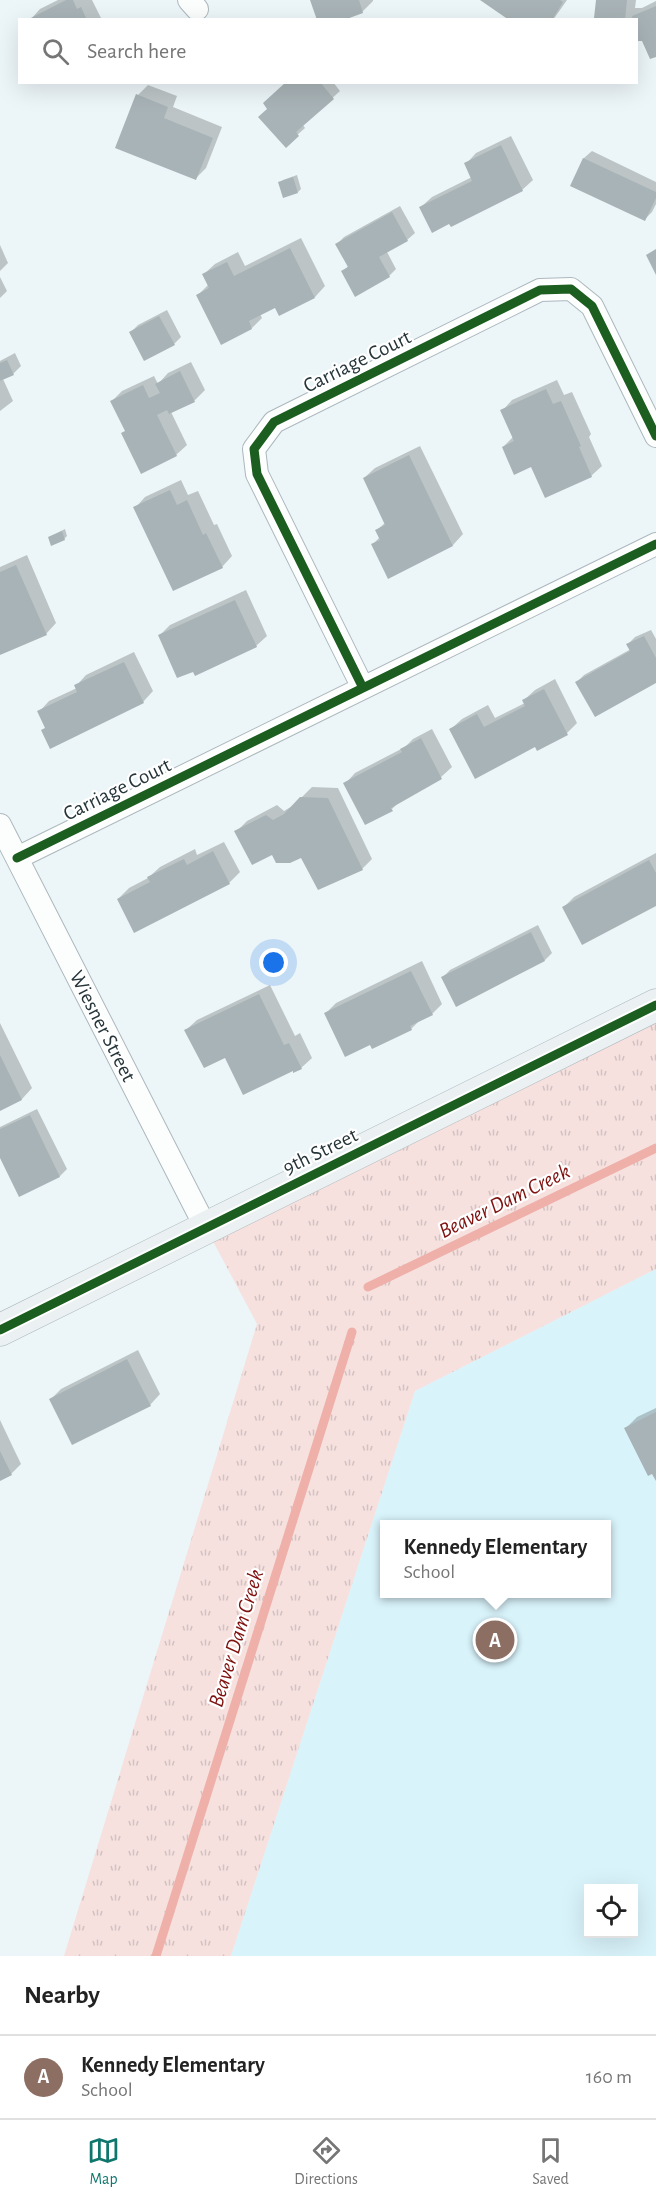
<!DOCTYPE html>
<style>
:root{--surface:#fff;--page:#f6f6f6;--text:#222;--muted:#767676;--line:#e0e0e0;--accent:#0f766e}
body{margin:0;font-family:"Alegreya Sans",sans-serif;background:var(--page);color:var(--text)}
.controls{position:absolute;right:18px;bottom:18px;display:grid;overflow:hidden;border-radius:0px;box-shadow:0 6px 24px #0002}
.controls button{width:54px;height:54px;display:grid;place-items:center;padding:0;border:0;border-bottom:2px solid var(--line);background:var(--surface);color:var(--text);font:30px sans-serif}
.you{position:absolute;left:274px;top:963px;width:21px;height:21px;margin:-15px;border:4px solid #fff;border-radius:50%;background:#1a73e8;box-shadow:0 0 0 9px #1a73e833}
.badge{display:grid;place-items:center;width:39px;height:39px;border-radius:50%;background:var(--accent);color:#fff;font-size:20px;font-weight:700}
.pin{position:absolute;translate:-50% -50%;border:3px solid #fff;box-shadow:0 2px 6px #0006}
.popup{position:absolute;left:380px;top:1520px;width:231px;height:78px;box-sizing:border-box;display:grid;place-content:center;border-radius:0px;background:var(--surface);filter:drop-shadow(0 2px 4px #0005);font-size:20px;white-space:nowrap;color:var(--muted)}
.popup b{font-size:22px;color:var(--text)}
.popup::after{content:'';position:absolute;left:50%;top:100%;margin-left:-12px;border:12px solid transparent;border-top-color:var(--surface)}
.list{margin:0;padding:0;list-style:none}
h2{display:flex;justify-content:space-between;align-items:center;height:78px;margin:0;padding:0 24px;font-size:26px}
h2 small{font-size:20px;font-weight:400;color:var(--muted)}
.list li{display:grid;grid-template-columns:39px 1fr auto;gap:18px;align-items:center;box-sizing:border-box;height:84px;padding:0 24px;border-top:2px solid var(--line)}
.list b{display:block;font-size:22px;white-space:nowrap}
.list p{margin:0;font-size:20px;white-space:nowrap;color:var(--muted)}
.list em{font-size:20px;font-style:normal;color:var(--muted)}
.icon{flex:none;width:33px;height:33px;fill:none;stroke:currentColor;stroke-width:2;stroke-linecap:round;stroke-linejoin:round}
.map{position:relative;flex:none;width:656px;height:1956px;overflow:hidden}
.search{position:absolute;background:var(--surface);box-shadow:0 6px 24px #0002;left:18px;right:18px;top:18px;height:66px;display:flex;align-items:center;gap:15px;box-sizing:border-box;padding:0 21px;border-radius:0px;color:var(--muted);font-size:22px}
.sheet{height:162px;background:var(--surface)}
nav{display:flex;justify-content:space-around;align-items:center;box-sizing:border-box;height:84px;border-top:2px solid var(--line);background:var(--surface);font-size:16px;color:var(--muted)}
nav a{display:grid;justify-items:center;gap:3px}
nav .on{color:var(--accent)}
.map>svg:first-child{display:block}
</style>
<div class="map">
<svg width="656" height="1956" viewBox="0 0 656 1956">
<defs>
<pattern id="park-tufts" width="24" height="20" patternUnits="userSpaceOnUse" patternTransform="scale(1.5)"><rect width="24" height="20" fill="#f6e1df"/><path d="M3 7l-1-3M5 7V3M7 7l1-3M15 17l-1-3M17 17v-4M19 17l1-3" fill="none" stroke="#d3c2c0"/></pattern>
</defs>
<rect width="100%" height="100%" fill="#ecf5f8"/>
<path fill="#d9f3fb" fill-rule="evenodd" d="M656,1269V1956H231L415,1391ZM384,1524H606V1594H384ZM588,1888H634V1934H588Z"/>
<path fill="url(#park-tufts)" d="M656,1005V1269L415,1391L231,1956H64L257,1324L206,1228Z"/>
<path fill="#0003" d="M58,0H92L102,20H30L40,9Z
M312,0H373V1L362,12Z
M483,0H567L553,20H512Z
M597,0H636L635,8H642L656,1V55L636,20H616L617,16Z
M288,82H333L340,91L303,125L305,128L286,145L269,108Z
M148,85L177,96L173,107L222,127L206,168L195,179L138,95Z
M511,136L533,180L522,190L421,207L432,197L472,177L466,164L476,153Z
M592,151L656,182V204L652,212L645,219L572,186L584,158Z
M297,175L301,189L298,192L280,183L283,180Z
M400,206L415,233L407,240L387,252L396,269L389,276L343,272L349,265L337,244L344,237Z
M301,238L325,286L315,297L279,314L275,306L260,314L262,318L252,328L198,295L209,284L204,274L215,264L238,252L245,266Z
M0,245L8,263L0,271Z
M0,277L7,291L0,298Z
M167,310L181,337L174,344L130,333L138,325Z
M15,353L21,366L13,374L3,379L13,401L0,411V361Z
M191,362L205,390L194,401L171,412L187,445L176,455L126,431L112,401L122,391L154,376L158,384L168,373Z
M557,380L564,395L572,392L591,434L589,437L602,466L591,476L532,465L503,447L513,437L502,411L512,400Z
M420,446L463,534L453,545L388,577L373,544L381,536L377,530L386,522L364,478L375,468Z
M181,480L188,495L198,491L214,525L217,524L232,556L222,567L135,508L145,497Z
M65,529L67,536L64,539L49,537Z
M27,555L56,623L46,634L0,654V567Z
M246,590L267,636L256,646L159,636L170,625Z
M651,630L656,639V681L577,682L584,675L631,649L628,644L635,637Z
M134,652L153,691L143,702L46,727L39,712L49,701L77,688L76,686L86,675Z
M555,679L577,723L567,733L451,729L462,719L488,705L495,718L525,703L524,700L535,690Z
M432,729L452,767L441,777L401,800L392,809L345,784L355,773L405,747L413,739Z
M312,787L338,788L372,859L362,869L302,856L273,853L236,832L247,821L277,805L284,811L294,805Z
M224,842L240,872L229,883L118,899L129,888L148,878L160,867L195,849L197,855Z
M656,853V904L564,907L574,897Z
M538,925L552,953L545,960L457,1005L443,977L450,970Z
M422,961L442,1004L432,1014L420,1020L411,1029L371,1043L325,1014L336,1003Z
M270,985L295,1036L300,1033L312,1058L301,1068L225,1056L186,1030L197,1020Z
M0,1023L32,1088L22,1099L0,1109Z
M37,1109L67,1169L60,1176L20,1195L0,1154V1127Z
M138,1350L160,1394L150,1405L51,1399L61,1389Z
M656,1408V1478L626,1428L637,1417Z
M0,1420L21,1464L11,1474L0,1479Z"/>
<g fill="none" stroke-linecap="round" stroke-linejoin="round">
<path stroke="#eeb0a9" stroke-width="9" d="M368,1287L656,1148
M156,1956L352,1332"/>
</g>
<path fill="#a8b3b7" d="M66,0H73L77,9L81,7L87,20H27Z
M310,0H359L363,13L344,20H317Z
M480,0H560L563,2L552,20H509Z
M596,0H627L625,20L594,18Z
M656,6V57L650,59L642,41H636V20H633L632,16Z
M286,82H320L334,99L296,132L299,136L286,148L258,117L267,109L263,103Z
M136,94L168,107L164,118L213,138L196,180L115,148Z
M501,145L523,191L451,227L449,224L432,233L419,207L472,181L464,163Z
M583,158L656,192V198L645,221L570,186Z
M293,177L298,193L283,198L278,182Z
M392,212L408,241L379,257L390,277L355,297L341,271L348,267L335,244Z
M290,248L315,298L279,316L275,308L249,321L252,329L221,345L196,295L209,288L202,274L227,262L234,276Z
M656,249V275L646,255Z
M159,316L175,345L144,361L129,332Z
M7,360L14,375L0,381V363Z
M180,371L195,402L169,414L167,410L157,415L177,456L141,474L121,433L125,431L110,401L143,385L149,398L160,393L155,384Z
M546,389L553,404L561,401L581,446L579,447L592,477L545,498L531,467L514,475L502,447L514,441L500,410Z
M409,455L453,546L388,579L371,544L380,540L375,530L385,525L363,478Z
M170,490L177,505L187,500L203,535L206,533L223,568L173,591L133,507Z
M62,531L65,540L51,546L48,537Z
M16,565L47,635L0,655V572Z
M235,600L257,647L195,676L193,672L177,678L158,635Z
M644,636L656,658V683L595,717L575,682L630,651L626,644Z
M124,662L144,703L50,749L41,730L45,728L37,711L77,692L74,685Z
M544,689L568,735L537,751L535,747L475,779L449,729L477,714L484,727L525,706L522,700Z
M421,738L442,779L391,808L393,811L365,825L343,783L402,752L400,749Z
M300,797L328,798L363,870L318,890L301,858L290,863H276L272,855L252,865L234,831L266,815L273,820L284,814Z
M213,851L230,884L134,933L117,899L150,882L147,877L184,859L187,865Z
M649,860L656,873V906L582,945L562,907Z
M531,932L545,961L456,1007L441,977Z
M411,971L433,1015L410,1026L412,1030L372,1049L370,1045L345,1057L324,1013Z
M259,994L284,1045L289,1043L302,1069L293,1073V1071L243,1095L225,1058L204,1068L184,1030Z
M0,1055L22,1100L0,1111Z
M30,1115L60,1177L19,1197L0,1158V1129Z
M127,1359L151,1406L72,1445L49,1399Z
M656,1412V1481L652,1474L648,1476L624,1428Z
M0,1451L12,1475L0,1481Z"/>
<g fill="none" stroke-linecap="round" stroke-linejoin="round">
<g stroke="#adb8bd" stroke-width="24">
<path id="street" d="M189,0L197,9
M363,688L257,474L254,449L274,422L540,290L571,289L592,306L656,436
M0,825L206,1228
M17,858L656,544"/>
</g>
<g stroke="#adb8bd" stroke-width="33">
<path id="secondary" d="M0,1330L656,1005"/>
</g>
<use href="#street" stroke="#fcfefe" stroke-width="22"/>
<use href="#secondary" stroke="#ebf1f2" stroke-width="32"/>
<g stroke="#fff" stroke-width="13">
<path id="cycleway" d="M363,688L257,474L254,449L274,422L540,290L571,289L592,306L656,436
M17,858L656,544
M0,1330L656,1005"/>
</g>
<use href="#cycleway" stroke="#1b5e20" stroke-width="9"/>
</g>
<g text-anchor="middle" stroke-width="4.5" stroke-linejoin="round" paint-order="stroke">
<g font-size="21" fill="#25353a" stroke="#fff">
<text transform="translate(357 361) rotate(-26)" y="7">Carriage Court</text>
<text transform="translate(117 789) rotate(-26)" y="7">Carriage Court</text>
<text transform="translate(103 1026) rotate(63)" y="7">Wiesner Street</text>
<text transform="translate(320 1151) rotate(-26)" y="7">9th Street</text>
</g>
<g font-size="22" font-style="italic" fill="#7f120f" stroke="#fff">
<text transform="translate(504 1200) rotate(-26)" y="8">Beaver Dam Creek</text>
<text transform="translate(235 1638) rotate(-73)" y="8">Beaver Dam Creek</text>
</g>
</g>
</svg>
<div class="controls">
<button><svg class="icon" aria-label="locate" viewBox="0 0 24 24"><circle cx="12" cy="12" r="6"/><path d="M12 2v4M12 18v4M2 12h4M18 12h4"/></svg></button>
</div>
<div class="you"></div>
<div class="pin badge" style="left:495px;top:1640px;background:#8d6e63">A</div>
<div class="popup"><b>Kennedy Elementary</b>School</div>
<div class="search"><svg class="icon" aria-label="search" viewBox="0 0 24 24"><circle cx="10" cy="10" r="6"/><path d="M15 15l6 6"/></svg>Search here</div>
</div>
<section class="sheet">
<h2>Nearby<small></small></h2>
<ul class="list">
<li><span class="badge" style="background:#8d6e63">A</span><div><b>Kennedy Elementary</b><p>School</p></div><em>160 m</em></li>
</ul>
</section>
<nav>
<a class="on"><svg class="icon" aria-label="map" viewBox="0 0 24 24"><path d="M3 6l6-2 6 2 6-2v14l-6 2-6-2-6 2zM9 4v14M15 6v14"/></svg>Map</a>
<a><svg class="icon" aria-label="directions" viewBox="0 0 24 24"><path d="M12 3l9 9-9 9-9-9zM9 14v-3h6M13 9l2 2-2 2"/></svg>Directions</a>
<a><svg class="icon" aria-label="saved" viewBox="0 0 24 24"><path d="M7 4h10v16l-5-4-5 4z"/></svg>Saved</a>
</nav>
